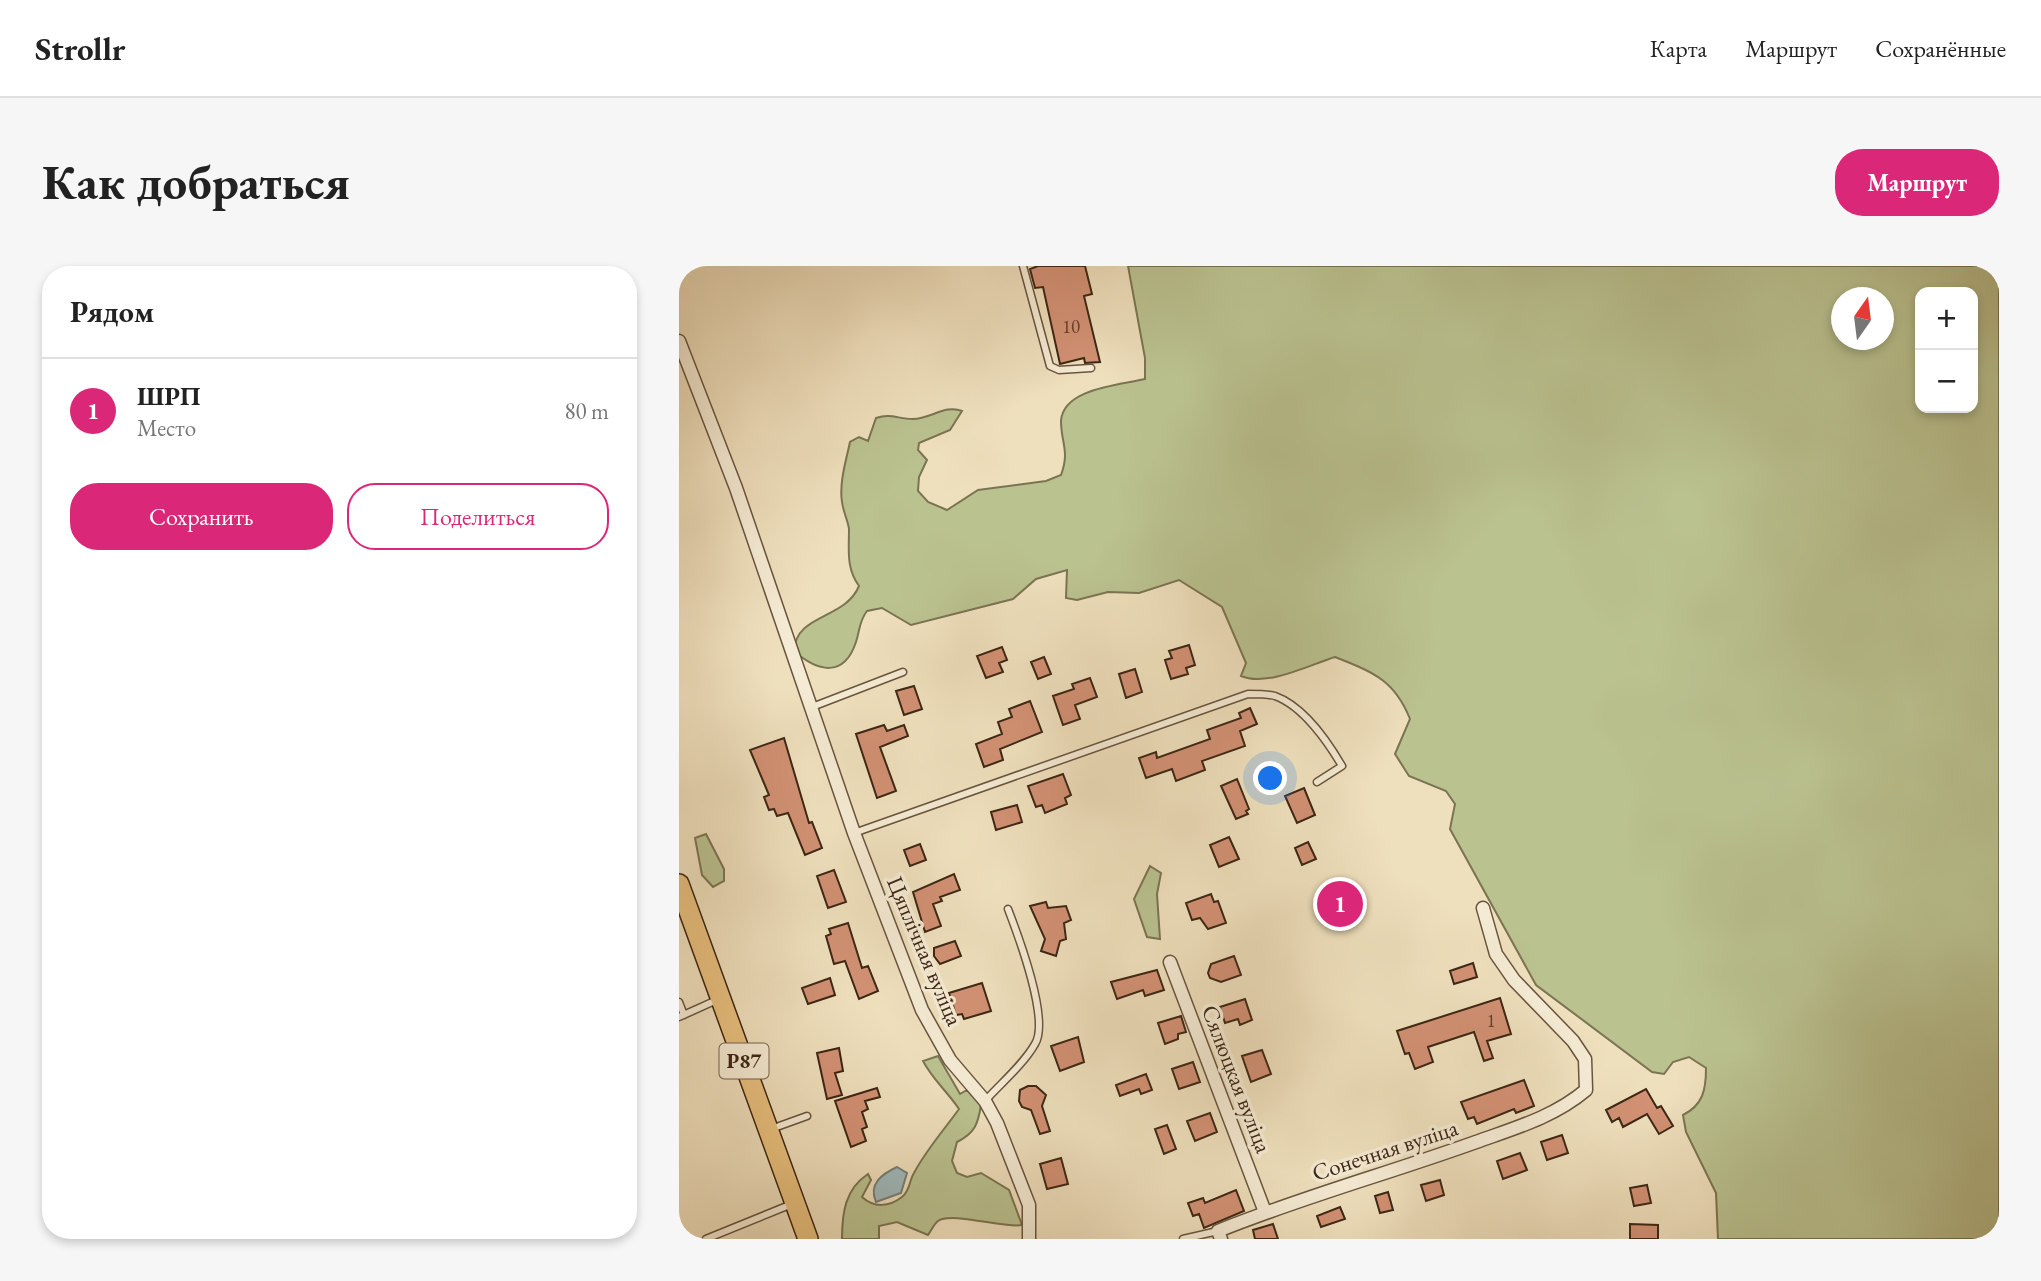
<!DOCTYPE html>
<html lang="ru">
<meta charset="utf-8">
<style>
:root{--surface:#fff;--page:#f6f6f6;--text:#222;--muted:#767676;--line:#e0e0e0;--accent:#db2777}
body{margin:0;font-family:"EB Garamond",serif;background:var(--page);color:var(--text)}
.controls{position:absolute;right:21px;top:21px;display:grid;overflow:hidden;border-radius:14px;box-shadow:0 4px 10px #0003}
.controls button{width:63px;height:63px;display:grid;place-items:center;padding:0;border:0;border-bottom:2px solid var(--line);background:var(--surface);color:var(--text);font:35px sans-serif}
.compass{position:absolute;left:1152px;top:21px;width:63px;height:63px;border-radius:50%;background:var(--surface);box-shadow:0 4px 10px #0003;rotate:14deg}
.you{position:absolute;left:592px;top:513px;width:24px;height:24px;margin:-18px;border:5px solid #fff;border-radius:50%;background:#1a73e8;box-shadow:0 0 0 10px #1a73e833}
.badge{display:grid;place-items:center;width:46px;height:46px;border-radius:50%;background:var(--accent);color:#fff;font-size:23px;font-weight:700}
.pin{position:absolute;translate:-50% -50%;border:4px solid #fff;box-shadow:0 2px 7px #0006}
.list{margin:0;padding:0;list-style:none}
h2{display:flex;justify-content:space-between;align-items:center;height:91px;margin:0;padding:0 28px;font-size:30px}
h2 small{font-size:23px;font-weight:400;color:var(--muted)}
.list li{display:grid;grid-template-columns:46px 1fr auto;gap:21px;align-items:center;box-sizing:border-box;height:105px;padding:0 28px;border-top:2px solid var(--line)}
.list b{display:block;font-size:26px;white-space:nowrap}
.list p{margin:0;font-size:23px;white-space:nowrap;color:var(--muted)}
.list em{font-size:23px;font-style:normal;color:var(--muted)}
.actions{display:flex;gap:14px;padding:21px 28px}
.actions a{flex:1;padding:16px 0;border:2px solid var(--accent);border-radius:28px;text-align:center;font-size:24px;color:var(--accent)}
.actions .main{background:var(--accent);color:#fff}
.map{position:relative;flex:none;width:1320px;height:973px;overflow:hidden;border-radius:28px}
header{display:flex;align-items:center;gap:42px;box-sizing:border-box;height:98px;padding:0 35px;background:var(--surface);border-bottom:2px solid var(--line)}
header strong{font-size:33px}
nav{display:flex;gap:38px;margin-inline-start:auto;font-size:24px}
.intro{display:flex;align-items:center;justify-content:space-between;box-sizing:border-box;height:168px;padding:0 42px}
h1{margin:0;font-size:49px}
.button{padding:18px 32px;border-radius:28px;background:var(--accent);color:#fff;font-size:24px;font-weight:700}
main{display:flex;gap:42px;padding:0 42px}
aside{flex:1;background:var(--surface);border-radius:28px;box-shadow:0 4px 10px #0003}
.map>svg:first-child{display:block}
</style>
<header>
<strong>Strollr</strong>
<nav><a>Карта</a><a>Маршрут</a><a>Сохранённые</a></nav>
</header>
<div class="intro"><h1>Как добраться</h1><a class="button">Маршрут</a></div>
<main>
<aside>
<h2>Рядом<small></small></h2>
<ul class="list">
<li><span class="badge">1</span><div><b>ШРП</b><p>Место</p></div><em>80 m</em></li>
</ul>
<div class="actions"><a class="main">Сохранить</a><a>Поделиться</a></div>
</aside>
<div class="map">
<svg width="1320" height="973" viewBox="0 0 1320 973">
<rect width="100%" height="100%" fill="#efe0bd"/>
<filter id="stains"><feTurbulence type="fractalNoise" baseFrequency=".00286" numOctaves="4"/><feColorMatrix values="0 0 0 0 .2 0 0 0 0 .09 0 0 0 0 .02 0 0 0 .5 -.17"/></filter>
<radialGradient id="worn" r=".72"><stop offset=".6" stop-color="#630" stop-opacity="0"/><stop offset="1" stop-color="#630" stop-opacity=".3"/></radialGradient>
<path fill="#bac290" stroke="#7b7452" stroke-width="2" fill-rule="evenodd" d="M449,0H1320V973H1039L1037,927L1007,866L1004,849C1024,839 1027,824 1027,802L1010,791L994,796L985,808L973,806L857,719L771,563L776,538L767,525L730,510L716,488L731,453C715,413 693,406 656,391C630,399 588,421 562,410L567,397L543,341L500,314L460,327L429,326L398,334L387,332L388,304L357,313L334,333L232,359L203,342L188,345C180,355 181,364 177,376C165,412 139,406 115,385C117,347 166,354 180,320C167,302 170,284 170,263C169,255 164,245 163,236C160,217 167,195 171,176L180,171L189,175L197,152C212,147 219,153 234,153C251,153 267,138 283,145L271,164L240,177L239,184L248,194L240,211L239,225L249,236L268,244L299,224L367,215L382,209C391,185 382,177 382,155C384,122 442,119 466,113V92ZM1241,26H1294V142H1241ZM1162,32H1204V74H1162Z
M27,568L45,603V615L34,621L23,609L16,572Z
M471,600L482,607L478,628L481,673L468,671L455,633Z
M259,790L281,828L288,824L302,839C299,858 296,867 278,876L273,895L278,907L288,911L302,907L330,924L343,959C327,963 272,945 259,955C255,958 252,965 249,969L218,956L200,960V973H163C163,947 166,923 189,908L192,914L183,931C195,942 210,941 223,931C231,925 230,915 235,907C247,884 265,864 280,843C268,825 254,814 244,795Z"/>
<path fill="#9fbabc" stroke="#777f79" stroke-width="2" d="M218,901L228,907L222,927L197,936C189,918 203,908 218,901Z"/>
<path fill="#d29174" stroke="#3c2615" stroke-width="2" d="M359,0H406L413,28L405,30L421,96L406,97L405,92L381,98L364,21L356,22L351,3Z
M510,379L516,399L507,402L509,408L492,413L486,394L493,392L490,385Z
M323,381L328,394L320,397L324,406L307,412L298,390Z
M365,391L372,408L359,413L352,396Z
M456,403L463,426L447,432L440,408Z
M411,412L418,431L396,439L401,453L384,459L374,430L395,423L393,418Z
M235,420L243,443L225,449L217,425Z
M351,435L363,466L321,483L324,494L305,501L297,478L323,468L319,456L333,451L330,443Z
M571,442L578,458L561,465L566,480L523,495L526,504L497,515L493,503L467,512L460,492L477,486L478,492L531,473L528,464L562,452L560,447Z
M205,459L208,465L225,459L229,470L201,481L217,525L198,532L177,468Z
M105,472L130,557L133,556L143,582L126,589L109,547L98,550L95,543L90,544L85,531L90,529L71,484Z
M384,508L392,529L386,532L388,538L366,547L363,539L357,541L349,520Z
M558,513L570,543L567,545L569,548L557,553L542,520Z
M625,522L636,549L618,557L606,530Z
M338,539L343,556L317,564L312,546Z
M550,571L560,593L540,601L531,579Z
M629,576L637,593L623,599L616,582Z
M241,578L247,594L231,600L225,584Z
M155,604L167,636L149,642L138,610Z
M275,608L281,624L261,631L263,635L254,638L262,660L246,666L234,626Z
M532,628L535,636L539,635L547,657L529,663L521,652L513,654L507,637Z
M367,636L369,642L387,640L392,654L385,657L387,673L381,675L377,690L362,685L366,673L351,640Z
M169,657L183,702L189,700L199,725L180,733L166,695L155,698L147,670L152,668L150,663Z
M276,675L282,690L261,698L255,690V682Z
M555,690L562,709L542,716L531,712L529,707L532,698Z
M794,697L798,711L775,718L771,705Z
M478,704L485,724L466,730L464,724L438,733L432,716Z
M151,712L156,729L129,738L123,722Z
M303,717L312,745L285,753L283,748L277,749L270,727Z
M821,732L832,768L808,775L814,792L805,795L795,766L749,781L754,796L736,803L730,787L726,788L718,765Z
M566,733L573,754L561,759L559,753L546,757L541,741Z
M502,750L507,766L499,768V773L486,778L479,757Z
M399,771L405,796L381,805L372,780Z
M160,782L164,805L156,807L163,829L148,833L138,787Z
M583,784L592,808L572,816L563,790Z
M514,796L521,816L500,823L493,803Z
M467,808L473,824L462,828L460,823L441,830L437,819Z
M845,814L855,840L837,847L835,843L798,858L795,851L789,853L782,836Z
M349,820H357L367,829L363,840L371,865L361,868L352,844L343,841L340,835L341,824Z
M198,822L201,831L186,835L189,843L183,846L188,861L183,863L187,875L172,881L156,835Z
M967,823L978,842L982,840L994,860L980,868L968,848L944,861L940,852L933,856L927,844Z
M531,847L538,866L516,875L508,855Z
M488,859L497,883L485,888L476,863Z
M883,869L889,887L868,894L862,876Z
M841,887L848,904L824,913L818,895Z
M382,892L389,918L368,923L361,898Z
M761,914L765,929L747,935L742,919Z
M968,919L972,937L955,940L951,922Z
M557,924L565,945L525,962L520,948L514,950L509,937L524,932L526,937Z
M709,926L714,944L701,947L696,930Z
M661,941L666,953L642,961L638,950Z
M594,958L599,973H576L574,964Z
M951,958L979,959V973H951Z"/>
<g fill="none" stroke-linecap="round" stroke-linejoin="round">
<g stroke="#69543f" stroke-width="9">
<path id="service" d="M344,0L371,100L380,104L412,102
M133,441L224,406
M175,567L569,428C577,428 588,428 596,430C624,440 649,476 663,500L638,516
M0,736L5,749
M0,751L40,733
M306,835C322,817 344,799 356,778C371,754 339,669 329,643
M92,863L128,850
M27,973L113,938
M504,973L539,965"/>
</g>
<g stroke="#69543f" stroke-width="15">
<path id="minor" d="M0,75L57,222L175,567L243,744L271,794L306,835L318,857L350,939V973
M491,696L586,946
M542,973L539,965C623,931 711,907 797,876C836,862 875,851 907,824L906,793L894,775L835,714L817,688L804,642"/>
</g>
<g stroke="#3c2615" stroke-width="22">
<path id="primary" d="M0,618L129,973"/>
</g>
<use href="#service" stroke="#f5ebd4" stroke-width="6"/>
<use href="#minor" stroke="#f5ebd4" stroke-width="12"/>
<use href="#primary" stroke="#e8c07e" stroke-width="19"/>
</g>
<g text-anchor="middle" stroke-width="7" stroke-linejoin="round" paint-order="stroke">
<g font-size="19" fill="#62412d">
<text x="392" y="67">10</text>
<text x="812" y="761">1</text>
</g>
<rect fill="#f5ebd4" stroke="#74614e" stroke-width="2" x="40.5" y="777.5" width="49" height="35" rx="5"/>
<g font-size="21" font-weight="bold" fill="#3c2615">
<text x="65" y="802">Р87</text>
</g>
<g font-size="23" fill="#3c2615" stroke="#f5ebd4">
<text transform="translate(246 685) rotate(67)" y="8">Цяплічная вуліца</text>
<text transform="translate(558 813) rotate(69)" y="8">Сялюцкая вуліца</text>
<text transform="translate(706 884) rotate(-18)" y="8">Сонечная вуліца</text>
</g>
</g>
<rect width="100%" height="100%" filter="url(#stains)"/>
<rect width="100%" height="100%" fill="url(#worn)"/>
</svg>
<div class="controls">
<button>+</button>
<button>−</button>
</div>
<svg class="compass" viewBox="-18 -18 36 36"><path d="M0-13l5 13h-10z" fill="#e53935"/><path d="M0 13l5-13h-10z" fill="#767676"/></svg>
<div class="you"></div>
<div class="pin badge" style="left:661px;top:638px">1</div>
</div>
</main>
